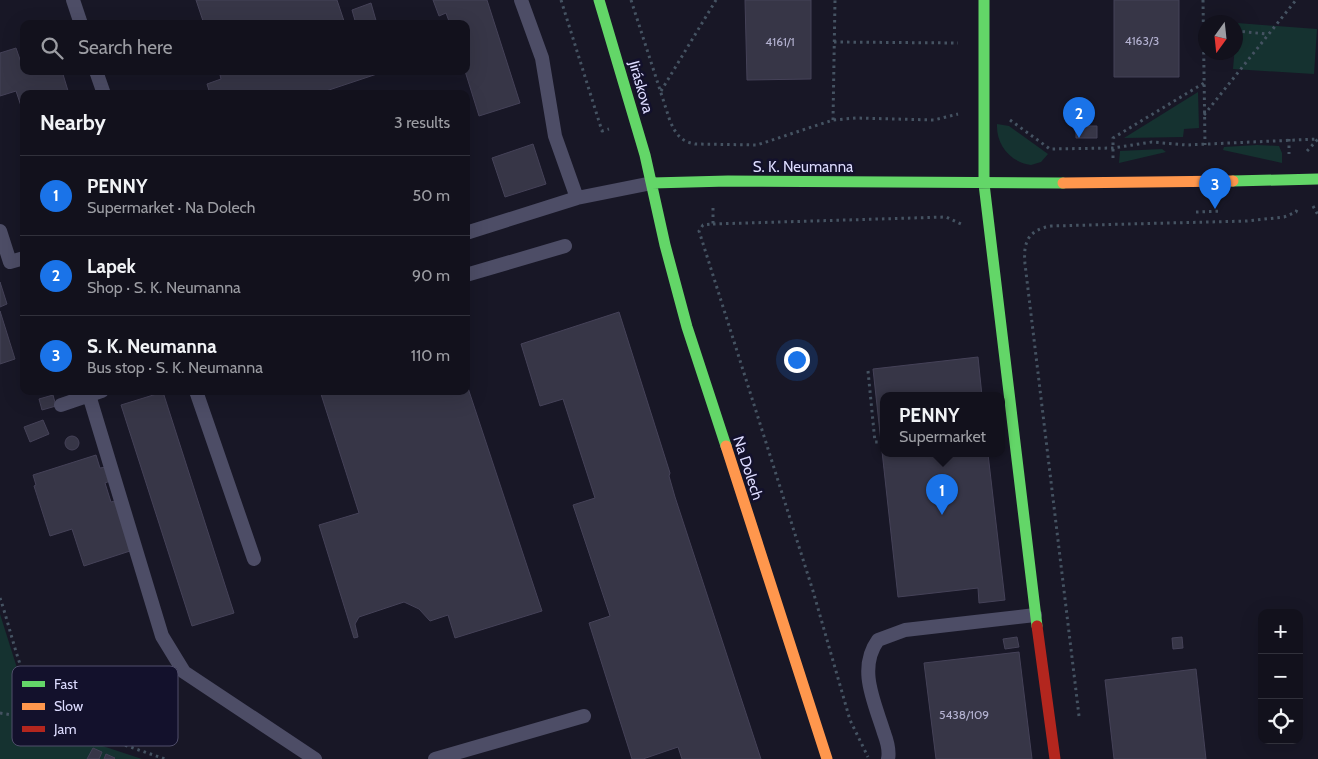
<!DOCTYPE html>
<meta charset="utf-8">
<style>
:root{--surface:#12111c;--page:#1b1a25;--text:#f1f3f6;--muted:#9c9da3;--line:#31313b;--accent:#1a73e8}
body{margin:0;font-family:Cabin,sans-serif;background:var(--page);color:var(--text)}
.controls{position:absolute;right:15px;bottom:15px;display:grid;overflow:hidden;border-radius:10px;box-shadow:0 5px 20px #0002}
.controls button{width:45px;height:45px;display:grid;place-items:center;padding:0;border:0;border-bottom:1px solid var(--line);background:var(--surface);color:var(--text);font:25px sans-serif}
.compass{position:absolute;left:1198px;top:15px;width:45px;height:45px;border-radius:50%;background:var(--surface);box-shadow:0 5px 20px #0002;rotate:195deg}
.you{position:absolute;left:796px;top:359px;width:18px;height:18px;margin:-12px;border:4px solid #fff;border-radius:50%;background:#1a73e8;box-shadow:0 0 0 8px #1a73e833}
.badge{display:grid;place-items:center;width:32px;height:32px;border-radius:50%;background:var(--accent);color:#fff;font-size:16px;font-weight:700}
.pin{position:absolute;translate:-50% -41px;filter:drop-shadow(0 1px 2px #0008)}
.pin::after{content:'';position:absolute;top:26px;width:18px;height:15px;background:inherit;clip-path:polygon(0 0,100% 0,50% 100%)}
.popup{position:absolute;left:880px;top:392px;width:125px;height:65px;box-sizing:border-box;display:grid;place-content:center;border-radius:10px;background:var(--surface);filter:drop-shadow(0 1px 4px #0005);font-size:16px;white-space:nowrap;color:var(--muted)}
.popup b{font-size:19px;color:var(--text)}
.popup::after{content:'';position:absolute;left:50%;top:100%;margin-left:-10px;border:10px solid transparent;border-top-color:var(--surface)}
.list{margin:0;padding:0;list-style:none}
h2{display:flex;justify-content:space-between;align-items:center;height:65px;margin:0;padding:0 20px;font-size:21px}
h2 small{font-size:16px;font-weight:400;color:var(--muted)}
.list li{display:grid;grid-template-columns:32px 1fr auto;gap:15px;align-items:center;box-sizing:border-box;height:80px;padding:0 20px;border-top:1px solid var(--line)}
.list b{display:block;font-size:19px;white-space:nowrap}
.list p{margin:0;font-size:16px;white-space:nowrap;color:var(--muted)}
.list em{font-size:16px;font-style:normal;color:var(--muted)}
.icon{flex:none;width:28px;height:28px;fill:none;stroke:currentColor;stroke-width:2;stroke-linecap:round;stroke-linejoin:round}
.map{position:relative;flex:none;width:1318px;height:759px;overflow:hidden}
.search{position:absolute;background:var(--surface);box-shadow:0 5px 20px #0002;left:20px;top:20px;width:450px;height:55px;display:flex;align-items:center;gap:12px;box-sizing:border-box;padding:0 18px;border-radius:10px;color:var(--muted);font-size:19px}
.panel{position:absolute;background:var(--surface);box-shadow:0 5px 20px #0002;left:20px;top:90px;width:450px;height:305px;border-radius:10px}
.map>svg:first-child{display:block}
</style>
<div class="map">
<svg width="1318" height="759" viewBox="0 0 1318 759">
<rect width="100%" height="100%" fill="#181726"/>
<path fill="#153230" d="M1237,23L1317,29L1314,74L1233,69Z
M1198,92L1199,128L1184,129L1183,137L1124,138Z
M997,124L1009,126L1048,154L1041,162L1031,165C1010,162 996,145 997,124Z
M1257,145L1279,146L1282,153V163L1223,150L1224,147Z
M1162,149L1166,152L1119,163L1120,151Z
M0,614L29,706L51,729L142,759H0Z"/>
<path fill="#373647" stroke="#454258" d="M196,0H337L345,24H204Z
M433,0H487L520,103L479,116L465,71L466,24H450L446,13L439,16Z
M745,0H811V79L747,80Z
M1114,0H1179V77H1114Z
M371,3L377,24H356L352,10Z
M16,48L24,71H62L69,94H24V115L16,91L0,96V53Z
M219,71H386L317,94H210L207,84L221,79Z
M1076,126H1097V138H1076Z
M533,144L546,184L505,197L492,158Z
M0,282L7,304L0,307Z
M0,311L15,359L0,364Z
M619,312L670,473L669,476L675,497L761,759H682L678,747L643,759H632L589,623L610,616L573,505L595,498L563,399L540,406L521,344Z
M978,357L982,396H883V454H988L1005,600L979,603L978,588L898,597L873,369Z
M466,382L542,611L455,638L448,615L430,621L419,609L404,602L359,617L355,624L358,637L354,638L319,525L359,513L320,391H466Z
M163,392L234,613L192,626L121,405Z
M53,395L56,406L42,410L39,399Z
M43,420L49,434L30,442L24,427Z
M65 443a7 7 0 1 1 14 0a7 7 0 1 1-14 0Z
M96,455L100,468L106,467L110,481L105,483L111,502L115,501L130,551L84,566L72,529L50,536L34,486L36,485L33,475Z
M1017,637L1019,647L1005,649L1003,639Z
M1182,637L1183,648L1173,649L1172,638Z
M1019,652L1032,759H936L924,663Z
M1196,669L1206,759H1114L1105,680Z
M93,748L102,752L99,759H87Z
M106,754L115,758L114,759H104Z"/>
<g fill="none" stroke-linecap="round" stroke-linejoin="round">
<path stroke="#455362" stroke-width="3" stroke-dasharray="2.5 4" stroke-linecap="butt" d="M561,0L602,131L609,129
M631,0L670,121C676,134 680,141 695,144L757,145L833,120L856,118L934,120L958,114
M1203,0L1205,145
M1236,31L1267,34
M834,42L958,43
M661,91L716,0
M1204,115L1296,0
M833,120L835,0
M1010,120L1050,149L1113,148L1152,142L1186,145L1318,139
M1289,139V154
M1307,151L1318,139
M1113,158V138L1204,83
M1313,206L1318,215
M713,208V224L703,225L699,231L813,591L850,720L868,757
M1196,212L1222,211
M713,224L946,217L961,224
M868,371L875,442H881
M0,598C12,632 23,694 49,718
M0,713L36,719H49L165,759
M1079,716L1025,264C1023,242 1028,230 1051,226L1247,221L1284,217L1296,212L1298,207"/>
<path stroke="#4d4d66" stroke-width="14" d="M73,0L81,24
M521,0L542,58L555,136L577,198
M96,71L104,94
M0,231L10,262L24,258
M466,233L577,198L652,183
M466,275L565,246
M196,391L254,559
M89,395L162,636L184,672L315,759
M61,405L102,391
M435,759L584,716
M888,759C890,750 887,741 884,733C875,703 857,669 878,640L905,630L1035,615"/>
<path stroke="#63d668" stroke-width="11" d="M599,0L645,155L665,245L687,327L726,446
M984,0V184L1037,626
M1233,181L1318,179
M652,183L728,181L1063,183"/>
<path stroke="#ff974d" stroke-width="11" d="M1063,183L1233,181
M726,446L827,759"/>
<path stroke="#b3261e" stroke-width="11" d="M1037,626L1055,759"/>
</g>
<g text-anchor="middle" stroke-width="5" stroke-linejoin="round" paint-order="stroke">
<g font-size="12" fill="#b4b2d1">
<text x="1142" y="45">4163/3</text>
<text x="780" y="46">4161/1</text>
<text x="964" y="719">5438/109</text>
</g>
<g font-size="15" fill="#dddcff" stroke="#13112c">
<text transform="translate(641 87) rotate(74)" y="5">Jiráskova</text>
<text x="803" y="172">S. K. Neumanna</text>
<text transform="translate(748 468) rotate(72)" y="5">Na Dolech</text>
</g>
</g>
<rect x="12" y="666" width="166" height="80" rx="8" fill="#13112c" stroke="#504e6b" stroke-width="1"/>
<rect x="22" y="681" width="23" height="6" fill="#63d668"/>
<rect x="22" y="703" width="23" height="7" fill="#ff974d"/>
<rect x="22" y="726" width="23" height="6" fill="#b3261e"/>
<g font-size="14" fill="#dddcff">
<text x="54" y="689">Fast</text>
<text x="54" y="711">Slow</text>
<text x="54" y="734">Jam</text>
</g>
</svg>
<div class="controls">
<button>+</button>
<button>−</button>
<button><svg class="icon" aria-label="locate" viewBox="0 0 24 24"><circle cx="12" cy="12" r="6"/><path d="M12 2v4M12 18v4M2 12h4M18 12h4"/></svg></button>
</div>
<svg class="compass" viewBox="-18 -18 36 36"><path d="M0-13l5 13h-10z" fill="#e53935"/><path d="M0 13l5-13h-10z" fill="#9c9da3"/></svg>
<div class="you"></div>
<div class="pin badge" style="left:942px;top:515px">1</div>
<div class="popup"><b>PENNY</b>Supermarket</div>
<div class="pin badge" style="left:1079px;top:138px">2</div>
<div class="pin badge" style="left:1215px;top:209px">3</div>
<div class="search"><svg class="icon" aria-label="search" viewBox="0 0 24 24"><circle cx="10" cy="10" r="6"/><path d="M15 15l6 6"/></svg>Search here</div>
<section class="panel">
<h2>Nearby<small>3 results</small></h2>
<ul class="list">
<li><span class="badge">1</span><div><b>PENNY</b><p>Supermarket · Na Dolech</p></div><em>50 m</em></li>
<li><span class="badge">2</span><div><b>Lapek</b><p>Shop · S. K. Neumanna</p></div><em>90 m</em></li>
<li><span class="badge">3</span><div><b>S. K. Neumanna</b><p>Bus stop · S. K. Neumanna</p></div><em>110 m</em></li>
</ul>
</section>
</div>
